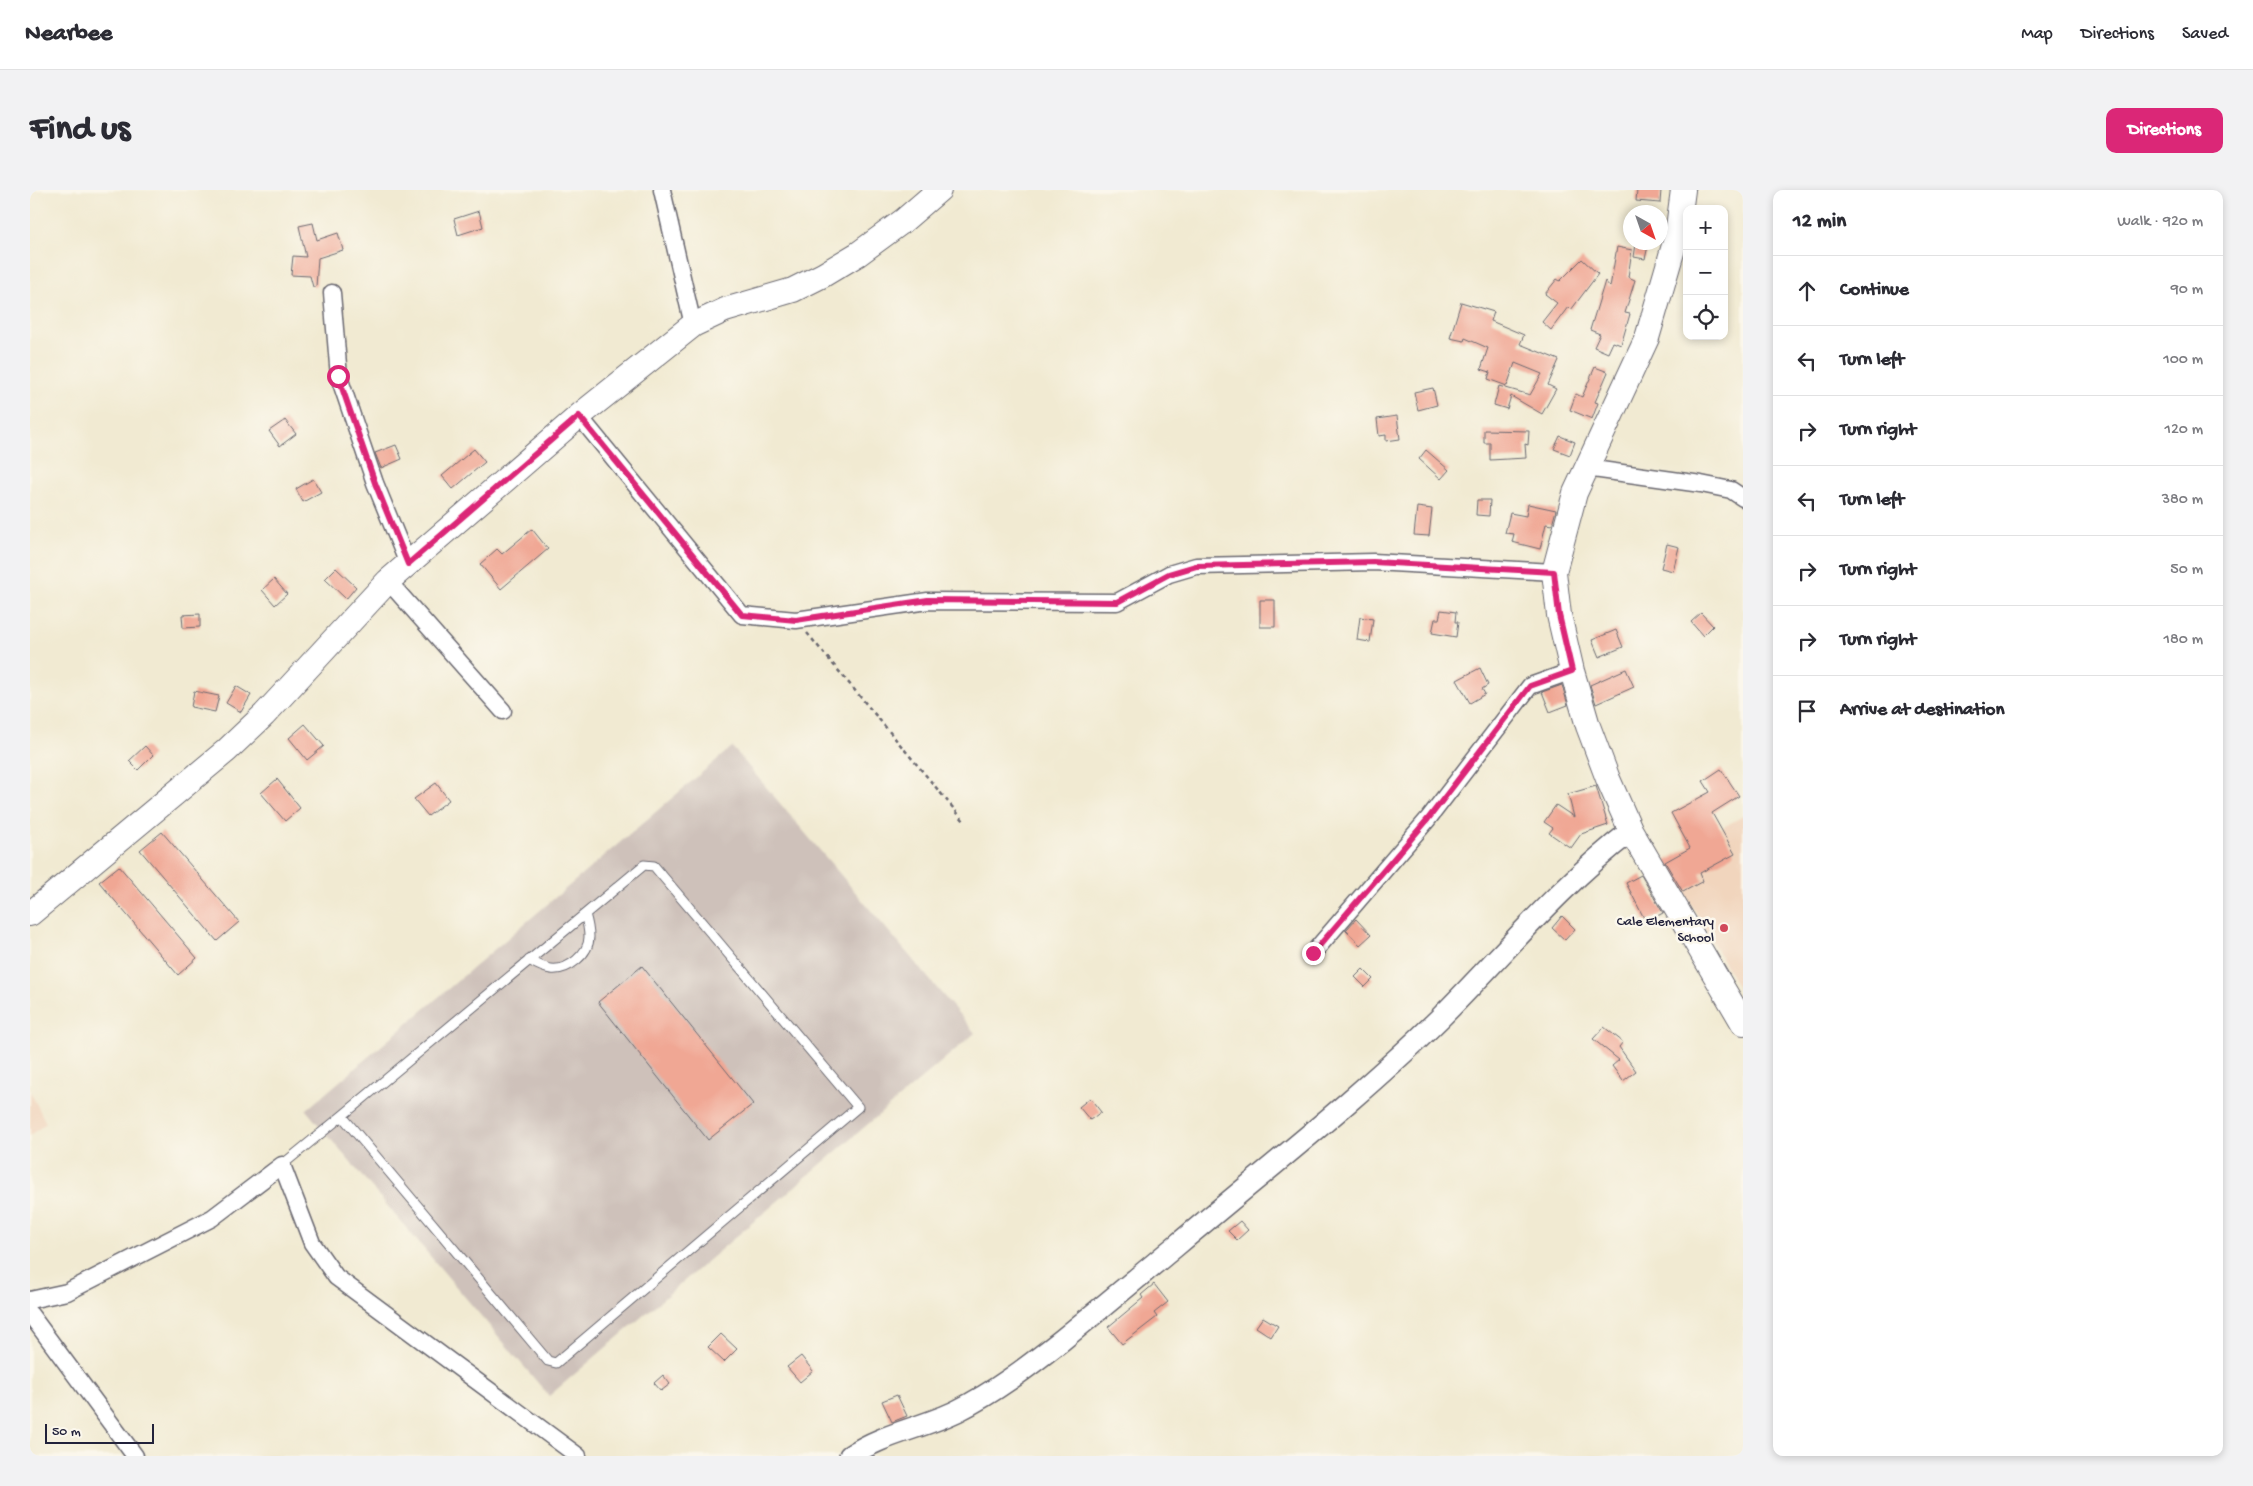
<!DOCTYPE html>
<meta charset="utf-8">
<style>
:root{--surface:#fff;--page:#f2f2f3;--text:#2b2b33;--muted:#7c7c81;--line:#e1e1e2;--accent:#db2777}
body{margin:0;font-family:"Gochi Hand",sans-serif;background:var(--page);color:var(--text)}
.controls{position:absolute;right:15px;top:15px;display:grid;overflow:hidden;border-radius:10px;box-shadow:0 2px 8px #0003}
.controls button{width:45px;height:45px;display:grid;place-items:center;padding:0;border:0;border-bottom:1px solid var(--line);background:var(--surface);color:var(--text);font:25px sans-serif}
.compass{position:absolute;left:1593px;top:15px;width:45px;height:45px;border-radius:50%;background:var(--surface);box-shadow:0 2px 8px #0003;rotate:140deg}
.scale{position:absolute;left:15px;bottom:12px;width:109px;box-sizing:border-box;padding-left:5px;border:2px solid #22223b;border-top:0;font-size:14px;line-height:18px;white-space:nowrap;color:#22223b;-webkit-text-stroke:4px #fbf7ec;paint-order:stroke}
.stop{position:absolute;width:15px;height:15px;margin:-11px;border:4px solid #db2777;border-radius:50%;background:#fff}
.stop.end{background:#db2777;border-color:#fff;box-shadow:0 1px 5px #0008}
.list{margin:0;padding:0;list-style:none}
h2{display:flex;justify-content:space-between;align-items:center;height:65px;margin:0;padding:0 20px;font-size:21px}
h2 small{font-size:16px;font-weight:400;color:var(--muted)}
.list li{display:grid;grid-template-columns:32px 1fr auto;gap:15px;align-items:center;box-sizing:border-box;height:70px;padding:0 20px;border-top:1px solid var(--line)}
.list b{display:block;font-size:19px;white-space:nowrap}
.list em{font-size:16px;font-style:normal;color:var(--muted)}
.icon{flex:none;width:28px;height:28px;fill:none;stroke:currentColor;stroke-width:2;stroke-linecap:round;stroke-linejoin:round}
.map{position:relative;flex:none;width:1713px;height:1266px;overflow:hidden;border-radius:10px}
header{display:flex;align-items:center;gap:30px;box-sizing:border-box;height:70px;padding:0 25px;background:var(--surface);border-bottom:1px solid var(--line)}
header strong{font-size:24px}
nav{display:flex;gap:28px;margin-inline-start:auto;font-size:18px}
.intro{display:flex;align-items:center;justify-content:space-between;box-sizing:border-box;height:120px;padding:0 30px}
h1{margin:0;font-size:35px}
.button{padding:12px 22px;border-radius:10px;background:var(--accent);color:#fff;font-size:18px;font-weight:700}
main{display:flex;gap:30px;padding:0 30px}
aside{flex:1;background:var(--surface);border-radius:10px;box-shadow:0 2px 8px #0003}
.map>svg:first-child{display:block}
</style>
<header>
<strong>Nearbee</strong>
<nav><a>Map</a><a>Directions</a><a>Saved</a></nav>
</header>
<div class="intro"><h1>Find us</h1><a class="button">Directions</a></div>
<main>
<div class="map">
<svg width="1713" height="1266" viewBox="0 0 1713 1266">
<rect width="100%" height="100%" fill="#fbf7ec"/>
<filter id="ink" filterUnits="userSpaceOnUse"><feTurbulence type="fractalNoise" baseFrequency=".02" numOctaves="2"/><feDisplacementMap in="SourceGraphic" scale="10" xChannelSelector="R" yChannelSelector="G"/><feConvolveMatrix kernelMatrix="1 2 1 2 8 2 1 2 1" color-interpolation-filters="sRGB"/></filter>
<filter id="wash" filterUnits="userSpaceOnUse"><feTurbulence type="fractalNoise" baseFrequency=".0096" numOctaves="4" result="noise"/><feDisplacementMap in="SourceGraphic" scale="20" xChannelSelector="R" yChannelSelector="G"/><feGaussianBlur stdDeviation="1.12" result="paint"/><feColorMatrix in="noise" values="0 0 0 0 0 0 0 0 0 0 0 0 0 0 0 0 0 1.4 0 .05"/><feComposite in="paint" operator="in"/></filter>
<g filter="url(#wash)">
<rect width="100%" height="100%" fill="#f1ead2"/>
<path fill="#f1d5bd" d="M1713,626V807L1636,669Z
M0,901L16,933L0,946Z"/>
<path fill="#cec1ba" d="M702,557L945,843L519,1206L276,920Z"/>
<g id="blocks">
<path fill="#f0a794" d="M1607,0H1631L1630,13L1606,11Z
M449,21L453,37L428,45L424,29Z
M283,33L287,50L308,43L313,60L288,68L286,97H283L280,86L261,85L263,66L276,67L269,36Z
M1606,54L1618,56L1615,69L1604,67Z
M1587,57L1602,60L1598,87L1605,90L1595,123L1600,124L1591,155L1583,152L1578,163L1564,157L1570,144L1560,140L1575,91L1580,97Z
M1552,69L1568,84L1541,120L1538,117L1521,140L1512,132L1527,113L1515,104L1527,89L1530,91Z
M1431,112L1464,122L1461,131L1494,145L1490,154L1529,170L1518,195L1526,199L1512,224L1481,206L1477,219L1464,215L1469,196L1500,205L1512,184L1485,173L1477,196L1458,189L1460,182L1451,179L1458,158L1435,148L1434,151L1420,148Z
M1565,177L1578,182L1565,212L1568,213L1562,229L1540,220L1546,204L1552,207Z
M1403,198L1407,215L1388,220L1384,202Z
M1367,226L1370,249L1356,251V245L1349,246L1347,229Z
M255,230L266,244L250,256L239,241Z
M1454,240L1499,241L1498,255L1495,254L1496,268L1460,270V253H1454Z
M1530,246L1545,252L1540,265L1524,259Z
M366,255L372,269L351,278L345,263Z
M444,259L455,272L423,299L412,286Z
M1396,260L1419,280L1411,289L1389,269Z
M283,289L291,302L273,312L266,299Z
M1447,310H1460L1459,326L1446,325Z
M1498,314L1526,320L1522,335L1516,334L1510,359L1482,352L1484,344L1475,343L1480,323L1496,326Z
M1387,317L1402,319L1399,346L1384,345Z
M502,339L518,359L471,399L450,374L467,359L472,364Z
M1637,354L1649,357L1643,381L1631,378Z
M306,378L326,397L316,409L295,389Z
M244,389L257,404L245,415L232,400Z
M1230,410H1245V437H1230Z
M1411,420L1426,422L1425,432H1428L1426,447L1402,443L1405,429H1409Z
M1671,423L1683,436L1673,446L1661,432Z
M170,424V437L153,438L152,425Z
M1330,427L1343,429L1340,452L1327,450Z
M1586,440L1593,457L1569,467L1562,450Z
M1450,478L1458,495L1452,499L1455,504L1440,513L1427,490Z
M1596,479L1604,497L1566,514L1560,495Z
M1532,495L1538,515L1520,522L1512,502Z
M206,496L221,505L211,522L196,513Z
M164,501L189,506L185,522L161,517Z
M275,534L294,556L277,570L259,548Z
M115,556L123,565L108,580L99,571Z
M1691,579L1709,606L1682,623L1705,664L1670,683L1673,691L1653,702L1635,672L1660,658L1641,623L1680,602L1673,591Z
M247,589L270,618L255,631L231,603Z
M406,593L419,610L398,626L384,609Z
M1566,596L1578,635L1551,644L1541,658L1519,643L1523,638L1514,632L1526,615L1544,627L1538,604Z
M132,642L209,732L187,751L110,660Z
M89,676L167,768L148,785L69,692Z
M1611,685L1633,723L1616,732L1596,693Z
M1532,726L1545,739L1535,750L1522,738Z
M1326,729L1341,745L1330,755L1316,740Z
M612,776L723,914L678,950L568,812Z
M1333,779L1343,789L1335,797L1325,787Z
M1574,837L1593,852L1589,857L1606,881L1593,891L1582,876L1589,870L1563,849Z
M1060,908L1071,922L1060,930L1049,917Z
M1210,1031L1218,1040L1207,1050L1198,1041Z
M1124,1094L1138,1112L1124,1123L1127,1127L1092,1154L1078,1137L1113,1108L1111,1105Z
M1233,1127L1248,1136L1241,1147L1226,1137Z
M691,1144L707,1159L694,1172L678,1157Z
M771,1166L783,1181L770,1192L757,1177Z
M633,1185L640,1194L631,1201L624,1193Z
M867,1205L877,1226L862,1232L852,1211Z"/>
</g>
</g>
<g filter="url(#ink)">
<use href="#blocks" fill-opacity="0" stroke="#6a6870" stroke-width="1"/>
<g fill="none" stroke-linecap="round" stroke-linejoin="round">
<g stroke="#6a6870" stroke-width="11">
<path id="service" d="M499,770C506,774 513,778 521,779C538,781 559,764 559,747C559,739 557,731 555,724
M252,975L312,926L614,675L624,676L828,917L526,1173L518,1171L312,926"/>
</g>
<g stroke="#6a6870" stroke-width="19">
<path id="minor" d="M632,0L663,135
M302,103L309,187L345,293L378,374
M549,226L712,425L766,430L898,411L1087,412L1139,384L1166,376L1343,372L1524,382
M1556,278L1671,294L1701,300L1713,308
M358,391L473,521
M1283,763L1398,629L1500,496L1542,481
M0,1110L37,1102L182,1028L252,975L282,1053L306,1087L548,1266
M0,1124L105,1266"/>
</g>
<g stroke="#6a6870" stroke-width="24">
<path id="tertiary" d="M820,1266C852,1244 892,1238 927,1221C965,1202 999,1176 1032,1150C1091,1102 1149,1053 1207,1005C1276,948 1346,891 1410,828C1473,765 1529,696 1601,641"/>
</g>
<g stroke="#6a6870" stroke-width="26">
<path id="secondary" d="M1653,0L1647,45L1617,148L1545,303L1524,382L1529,425L1542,481L1558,536L1578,589L1601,641L1713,833
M0,724L196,561L234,525L358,391L549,226L663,135L695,120L763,100L793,85L828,64L873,31L909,0"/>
</g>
<path stroke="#6a6870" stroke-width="2.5" stroke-dasharray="4 4" stroke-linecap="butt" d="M777,443L934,631"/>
<use href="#service" stroke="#fff" stroke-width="9"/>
<use href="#minor" stroke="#fff" stroke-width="16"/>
<use href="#tertiary" stroke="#fff" stroke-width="21"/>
<use href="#secondary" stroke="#fff" stroke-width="24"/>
</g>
</g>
<g fill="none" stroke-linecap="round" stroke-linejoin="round" filter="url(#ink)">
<path stroke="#db2777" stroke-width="6" d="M308,186L345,293L378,374L549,226L712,425L766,430L898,410L1087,412L1139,384L1166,376L1343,372L1524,382L1529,425L1542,481L1500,496L1398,629L1283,763"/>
</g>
<circle fill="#d1495b" stroke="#fbf7ec" stroke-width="2" cx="1694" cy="738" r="5"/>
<g text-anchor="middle" stroke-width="5" stroke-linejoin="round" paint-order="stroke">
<g font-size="14" fill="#22223b" stroke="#fbf7ec" text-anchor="end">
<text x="1684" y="735">Cale Elementary<tspan x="1684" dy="16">School</tspan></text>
</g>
</g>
</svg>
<div class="controls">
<button>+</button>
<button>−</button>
<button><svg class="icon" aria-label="locate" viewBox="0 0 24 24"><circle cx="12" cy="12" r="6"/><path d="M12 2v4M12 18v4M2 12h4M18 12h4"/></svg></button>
</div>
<svg class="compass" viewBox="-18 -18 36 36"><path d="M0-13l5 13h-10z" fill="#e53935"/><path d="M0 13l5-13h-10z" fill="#7c7c81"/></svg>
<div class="scale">50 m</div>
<div class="stop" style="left:308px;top:186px"></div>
<div class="stop end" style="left:1283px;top:763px"></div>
</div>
<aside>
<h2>12 min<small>Walk · 920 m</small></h2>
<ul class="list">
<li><svg class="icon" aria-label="ahead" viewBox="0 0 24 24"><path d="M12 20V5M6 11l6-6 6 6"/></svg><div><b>Continue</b></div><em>90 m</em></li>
<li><svg class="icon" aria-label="left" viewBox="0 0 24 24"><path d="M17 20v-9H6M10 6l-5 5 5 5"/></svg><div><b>Turn left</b></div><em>100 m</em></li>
<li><svg class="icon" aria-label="right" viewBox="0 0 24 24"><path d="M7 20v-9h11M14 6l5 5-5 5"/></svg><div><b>Turn right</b></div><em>120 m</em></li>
<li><svg class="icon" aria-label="left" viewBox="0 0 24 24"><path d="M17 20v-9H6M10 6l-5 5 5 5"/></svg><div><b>Turn left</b></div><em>380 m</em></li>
<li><svg class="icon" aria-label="right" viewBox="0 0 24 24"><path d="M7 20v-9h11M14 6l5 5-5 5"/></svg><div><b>Turn right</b></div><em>50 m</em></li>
<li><svg class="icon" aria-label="right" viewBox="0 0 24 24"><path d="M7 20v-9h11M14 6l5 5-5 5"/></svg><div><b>Turn right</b></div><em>180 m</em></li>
<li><svg class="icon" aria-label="arrive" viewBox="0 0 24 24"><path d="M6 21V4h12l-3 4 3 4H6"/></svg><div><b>Arrive at destination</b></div></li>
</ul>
</aside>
</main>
